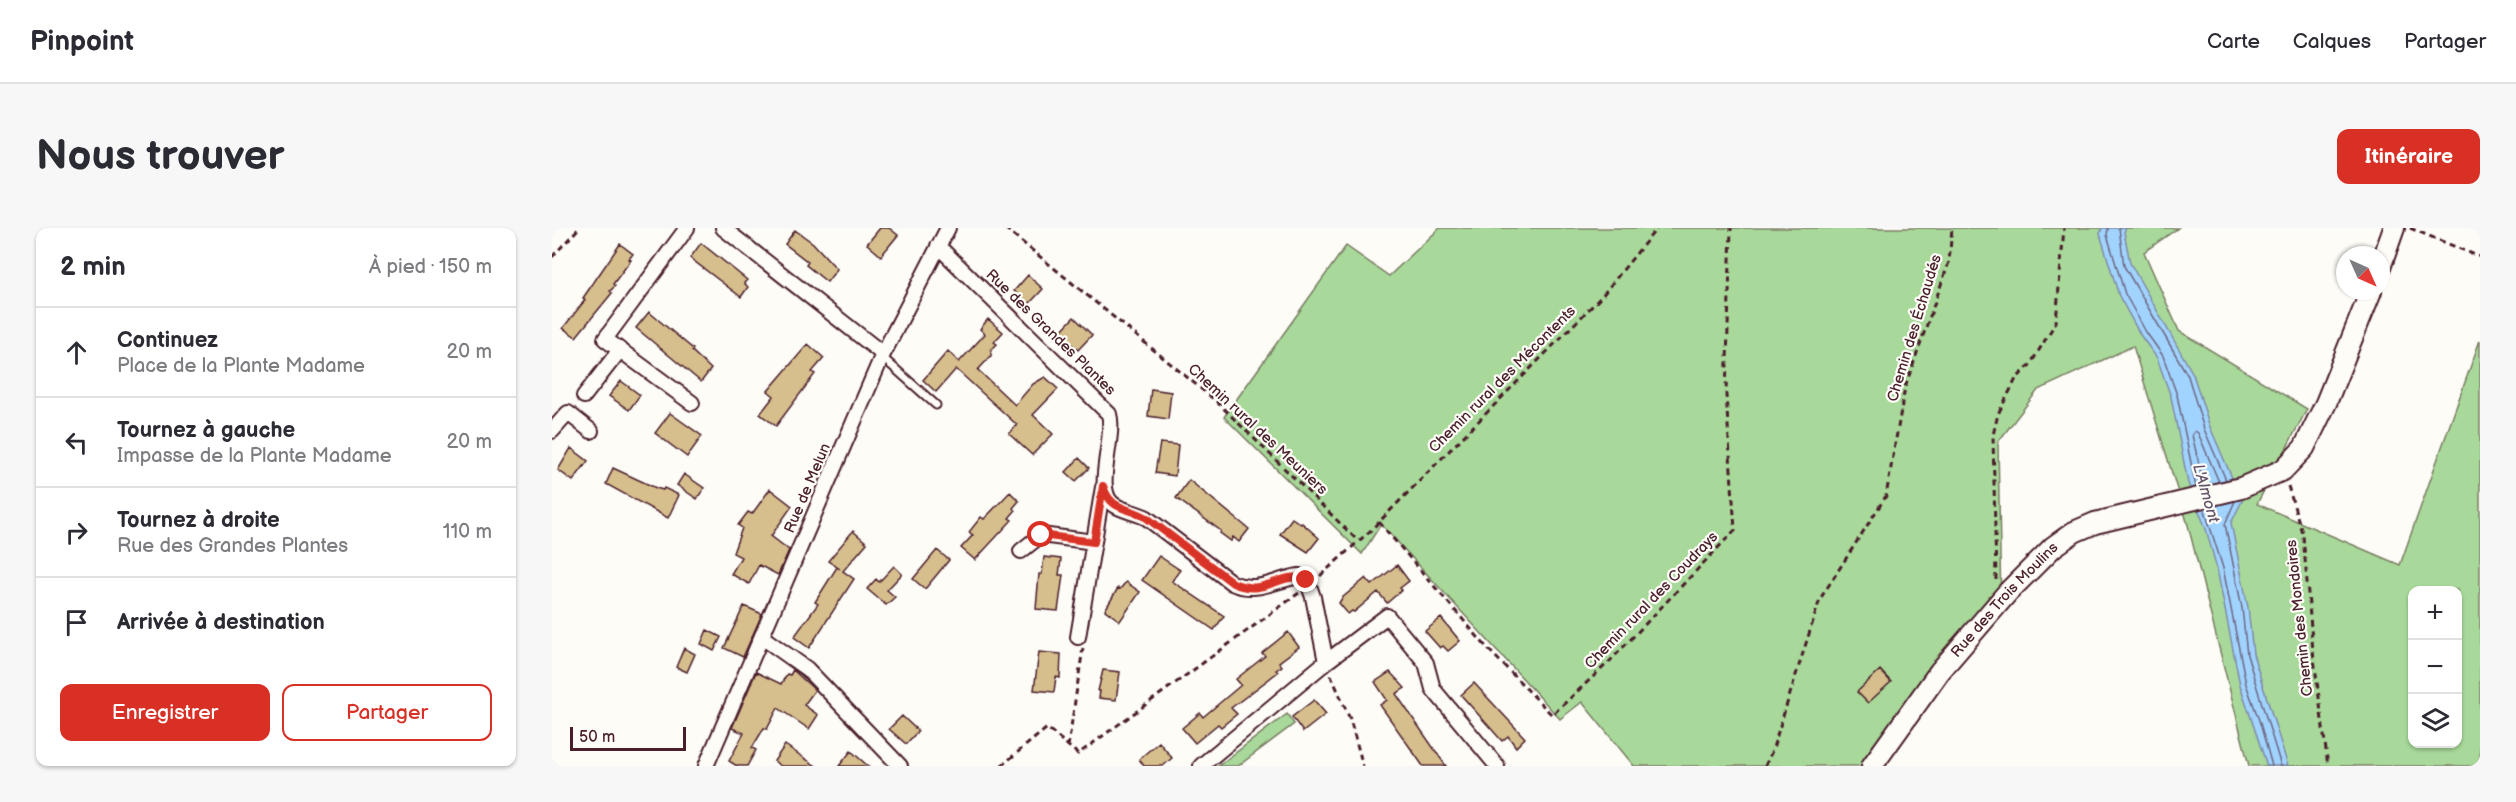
<!DOCTYPE html>
<html lang="fr">
<meta charset="utf-8">
<style>
:root{--surface:#fff;--page:#f7f7f7;--text:#2b2b33;--muted:#7c7c81;--line:#e1e1e2;--accent:#d93025}
body{margin:0;font-family:"Balsamiq Sans",sans-serif;background:var(--page);color:var(--text)}
.controls{position:absolute;right:18px;bottom:18px;display:grid;overflow:hidden;border-radius:12px;box-shadow:0 2px 4px #0004}
.controls button{width:54px;height:54px;display:grid;place-items:center;padding:0;border:0;border-bottom:2px solid var(--line);background:var(--surface);color:var(--text);font:30px sans-serif}
.compass{position:absolute;left:1784px;top:18px;width:54px;height:54px;border-radius:50%;background:var(--surface);box-shadow:0 2px 4px #0004;rotate:135deg}
.scale{position:absolute;left:18px;bottom:15px;width:116px;box-sizing:border-box;padding-left:6px;border:3px solid #4a1f2b;border-top:0;font-size:16px;line-height:21px;white-space:nowrap;color:#4a1f2b;-webkit-text-stroke:4px #fdfcf7;paint-order:stroke}
.stop{position:absolute;width:18px;height:18px;margin:-14px;border:4px solid #d93025;border-radius:50%;background:#fff}
.stop.end{background:#d93025;border-color:#fff;box-shadow:0 2px 6px #0008}
.list{margin:0;padding:0;list-style:none}
h2{display:flex;justify-content:space-between;align-items:center;height:78px;margin:0;padding:0 24px;font-size:26px}
h2 small{font-size:20px;font-weight:400;color:var(--muted)}
.list li{display:grid;grid-template-columns:39px 1fr auto;gap:18px;align-items:center;box-sizing:border-box;height:90px;padding:0 24px;border-top:2px solid var(--line)}
.list b{display:block;font-size:22px;white-space:nowrap}
.list p{margin:0;font-size:20px;white-space:nowrap;color:var(--muted)}
.list em{font-size:20px;font-style:normal;color:var(--muted)}
.actions{display:flex;gap:12px;padding:18px 24px}
.actions a{flex:1;padding:14px 0;border:2px solid var(--accent);border-radius:12px;text-align:center;font-size:21px;color:var(--accent)}
.actions .main{background:var(--accent);color:#fff}
.icon{flex:none;width:33px;height:33px;fill:none;stroke:currentColor;stroke-width:2;stroke-linecap:round;stroke-linejoin:round}
.map{position:relative;flex:none;width:1928px;height:538px;overflow:hidden;border-radius:12px}
header{display:flex;align-items:center;gap:36px;box-sizing:border-box;height:84px;padding:0 30px;background:var(--surface);border-bottom:2px solid var(--line)}
header strong{font-size:28px}
nav{display:flex;gap:33px;margin-inline-start:auto;font-size:21px}
.intro{display:flex;align-items:center;justify-content:space-between;box-sizing:border-box;height:144px;padding:0 36px}
h1{margin:0;font-size:42px}
.button{padding:15px 27px;border-radius:12px;background:var(--accent);color:#fff;font-size:21px;font-weight:700}
main{display:flex;gap:36px;padding:0 36px}
aside{flex:1;background:var(--surface);border-radius:12px;box-shadow:0 2px 4px #0004}
.map>svg:first-child{display:block}
</style>
<header>
<strong>Pinpoint</strong>
<nav><a>Carte</a><a>Calques</a><a>Partager</a></nav>
</header>
<div class="intro"><h1>Nous trouver</h1><a class="button">Itinéraire</a></div>
<main>
<aside>
<h2>2 min<small>À pied · 150 m</small></h2>
<ul class="list">
<li><svg class="icon" aria-label="ahead" viewBox="0 0 24 24"><path d="M12 20V5M6 11l6-6 6 6"/></svg><div><b>Continuez</b><p>Place de la Plante Madame</p></div><em>20 m</em></li>
<li><svg class="icon" aria-label="left" viewBox="0 0 24 24"><path d="M17 20v-9H6M10 6l-5 5 5 5"/></svg><div><b>Tournez à gauche</b><p>Impasse de la Plante Madame</p></div><em>20 m</em></li>
<li><svg class="icon" aria-label="right" viewBox="0 0 24 24"><path d="M7 20v-9h11M14 6l5 5-5 5"/></svg><div><b>Tournez à droite</b><p>Rue des Grandes Plantes</p></div><em>110 m</em></li>
<li><svg class="icon" aria-label="arrive" viewBox="0 0 24 24"><path d="M6 21V4h12l-3 4 3 4H6"/></svg><div><b>Arrivée à destination</b></div></li>
</ul>
<div class="actions"><a class="main">Enregistrer</a><a>Partager</a></div>
</aside>
<div class="map">
<svg width="1928" height="538" viewBox="0 0 1928 538">
<rect width="100%" height="100%" fill="#fdfcf7"/>
<filter id="ink" filterUnits="userSpaceOnUse"><feTurbulence type="fractalNoise" baseFrequency=".0167" numOctaves="2"/><feDisplacementMap in="SourceGraphic" scale="12" xChannelSelector="R" yChannelSelector="G"/><feConvolveMatrix kernelMatrix="1 2 1 2 8 2 1 2 1" color-interpolation-filters="sRGB"/></filter>
<g filter="url(#ink)">
<path fill="#a8d99a" stroke="#797c62" stroke-width="1.5" fill-rule="evenodd" d="M888,0H1626L1592,24L1627,103L1755,181L1705,276L1848,337L1928,112V538H1697L1636,297L1581,118L1486,162L1446,214L1449,380L1321,538H1082L1030,474L1008,491L829,296L810,326L672,189L794,18L837,48ZM1860,362H1906V516H1860Z
M735,486L742,496L686,538H666Z"/>
<path fill="#a1d3ff" stroke="#7e8baa" stroke-width="1.5" d="M1550,0H1574L1572,4L1578,35L1641,146L1658,199L1690,273L1679,295L1696,379L1701,426L1736,538H1715L1688,457L1665,341L1654,301L1636,255L1619,169L1605,130L1589,108L1567,68L1548,6Z"/>
<g fill="none" stroke-linecap="round" stroke-linejoin="round">
<path stroke="#6d6780" stroke-width="1.5" d="M1556,0L1555,7L1573,66L1594,104L1611,128L1625,167L1644,259
M1567,0L1572,38L1636,148L1652,201L1674,252
M1652,257L1640,207L1643,203L1646,205L1667,254
M1683,273L1673,296L1690,380L1695,427L1729,538
M1652,280L1671,340L1694,456L1708,495L1720,538"/>
</g>
<path fill="#d6be8d" stroke="#4a1f2b" stroke-width="1.5" d="M328,0H337L346,7L329,28L315,16Z
M243,2L261,15L285,41L275,54L254,37L256,34L233,16Z
M149,15L195,52L192,55L196,59L189,69L138,30Z
M68,16L81,26L77,31L79,32L61,56L63,58L58,63L60,65L24,109L11,100L33,72L31,70Z
M476,47L491,61L477,76L462,63Z
M97,84L141,121L140,123L159,141L149,154L84,100Z
M522,89L540,107L526,122L507,105Z
M436,91L451,104L442,114L445,116L439,122V128L426,142L463,177L481,156L493,149L506,161L481,187L501,206L480,227L457,206L465,197L404,141L384,164L371,152L396,123L407,134L433,106L428,101Z
M256,116L272,130L260,144L263,146L224,198L208,186L222,168L216,163Z
M69,153L88,167L77,182L57,168Z
M599,161L619,164L616,191L596,188Z
M118,185L150,208L135,229L103,205Z
M608,215L626,217L623,248L603,245Z
M19,220L36,233L21,253L6,242Z
M527,230L537,240L524,253L514,244Z
M61,240L104,260L111,262L112,260L127,267L116,290L54,256Z
M132,246L152,260L145,271L125,257Z
M637,252L697,301L687,314L681,309L679,313L668,305L669,303L624,270Z
M218,261L240,278L219,308L237,322L226,347L207,337L197,356L179,346L189,329L181,325L190,300L186,297L196,284L200,286Z
M458,264L467,273L461,280L463,283L457,290L460,292L423,332L409,320L421,307L417,304L429,289L432,291Z
M740,290L749,296L750,295L767,310L756,324L728,306Z
M301,303L315,315L291,343L302,351L257,420L242,409L266,376L263,374L285,339L288,341L276,333Z
M385,322L397,332L373,361L361,351Z
M607,328L628,342L620,353L672,388L662,402L590,352Z
M492,329L509,331L507,347H511L506,383L484,381L487,346H490Z
M845,337L857,353L848,360L850,362L835,375L826,364L802,384L800,383L796,386L787,375L790,370L814,350L820,357Z
M342,338L350,346L335,362L343,369L334,377L315,361L324,351L327,354Z
M574,354L588,364L568,393L553,382L566,360L568,361Z
M192,378L210,386L191,429L172,420Z
M889,390L908,413L896,423L891,418L888,420L873,403Z
M155,402L169,409L162,423L149,416Z
M736,404L747,419L727,434L730,438L724,442L726,444L679,480L685,486L669,499L666,496L643,515L630,500L648,485L651,489L689,457L684,451L713,428L710,425Z
M132,420L143,426L135,444L124,439Z
M487,424L509,426L508,450L504,449L502,464L482,462Z
M241,442L263,462L252,477L266,487L257,501L226,480L215,501L212,500L200,520L204,522L195,538H185L177,533L192,505L180,500L204,444L229,456L235,446L238,447Z
M551,442L568,444L564,472L547,470L548,463H546Z
M1328,442L1339,454L1316,475L1305,464Z
M838,444L853,460L844,466L894,538H871L828,477L835,472L823,454Z
M922,455L973,510L964,519L956,508L950,513L909,467Z
M762,472L774,486L751,504L740,489Z
M350,488L366,503L354,516L337,501Z
M607,514L620,530L611,538H592L587,531Z
M233,517L264,538H229L222,533Z
M299,523L316,538H287Z"/>
<g fill="none" stroke-linecap="round" stroke-linejoin="round">
<g stroke="#4a1f2b" stroke-width="11">
<path id="lane" d="M330,129L384,177"/>
</g>
<g stroke="#4a1f2b" stroke-width="18">
<path id="street" d="M135,0L53,111L140,175
M171,0L331,126
M386,18L557,186C564,209 541,261 561,276C570,283 584,284 595,290L680,355C705,366 722,352 747,348L755,352L761,369L774,434
M32,168L68,122
M0,203L16,185L39,203
M469,323L489,307L542,314
M210,409L255,441L348,538
M526,409L551,259
M154,538L331,126L396,0
M649,538L774,434L835,388L874,435L881,461L945,538"/>
</g>
<g stroke="#4a1f2b" stroke-width="24">
<g id="secondary">
<path d="M1829,37L1842,0"/>
<path id="s1" d="M1320,538L1388,443L1456,364L1501,319L1522,304L1543,295L1689,260L1731,242L1752,220L1774,175L1819,63"/>
</g>
</g>
<path stroke="#4a1f2b" stroke-width="3" stroke-dasharray="6 4.5" stroke-linecap="butt" d="M453,0L664,173L806,313
M1858,0L1928,29
M0,29L27,0
M1736,258L1751,308L1761,423L1776,538
M827,294L937,422L1000,487L1058,433L1183,302L1174,167L1179,0
M768,348L818,303L1049,69L1105,0
M1444,352L1441,207L1446,186L1464,151L1478,137L1504,94L1512,0
M779,447L798,491L811,538
M516,519L531,420
M449,538L495,500L526,526L747,365
M1213,538L1220,523L1268,371L1334,268L1353,159L1397,34L1400,0"/>
<use href="#lane" stroke="#fdfcf7" stroke-width="7"/>
<use href="#street" stroke="#fdfcf7" stroke-width="14"/>
<use href="#secondary" stroke="#fdfcf7" stroke-width="20"/>
</g>
</g>
<g fill="none" stroke-linecap="round" stroke-linejoin="round" filter="url(#ink)">
<path stroke="#d93025" stroke-width="8" d="M489,307L542,314L551,258C559,284 576,278 595,290L681,355C715,370 730,341 754,352"/>
</g>
<g text-anchor="middle" stroke-width="4.5" stroke-linejoin="round" paint-order="stroke">
<g font-size="15" fill="#4a1f2b" stroke="#fdfcf7">
<text transform="translate(1362 100) rotate(-73)" y="5">Chemin des Échaudés</text>
<text transform="translate(499 104) rotate(44)" y="5">Rue des Grandes Plantes</text>
<text transform="translate(950 151) rotate(-45)" y="5">Chemin rural des Mécontents</text>
<text transform="translate(706 201) rotate(43)" y="5">Chemin rural des Meuniers</text>
<text transform="translate(255 260) rotate(-67)" y="5">Rue de Melun</text>
<text transform="translate(1099 372) rotate(-46)" y="5">Chemin rural des Coudrays</text>
<text dy="5" stroke="none"><textPath href="#s1" startOffset="213">Rue des Trois Moulins</textPath></text>
<text transform="translate(1747 390) rotate(-96)" y="5">Chemin des Mondoires</text>
</g>
<g font-size="16" font-style="italic" fill="#64556b" stroke="#fdfcf7">
<text transform="translate(1655 265) rotate(74)" y="6">L'Almont</text>
</g>
</g>
</svg>
<div class="controls">
<button>+</button>
<button>−</button>
<button><svg class="icon" aria-label="layers" viewBox="0 0 24 24"><path d="M12 4l9 5-9 5-9-5zM3 14l9 5 9-5"/></svg></button>
</div>
<svg class="compass" viewBox="-18 -18 36 36"><path d="M0-13l5 13h-10z" fill="#e53935"/><path d="M0 13l5-13h-10z" fill="#7c7c81"/></svg>
<div class="scale">50 m</div>
<div class="stop" style="left:489px;top:307px"></div>
<div class="stop end" style="left:754px;top:352px"></div>
</div>
</main>
